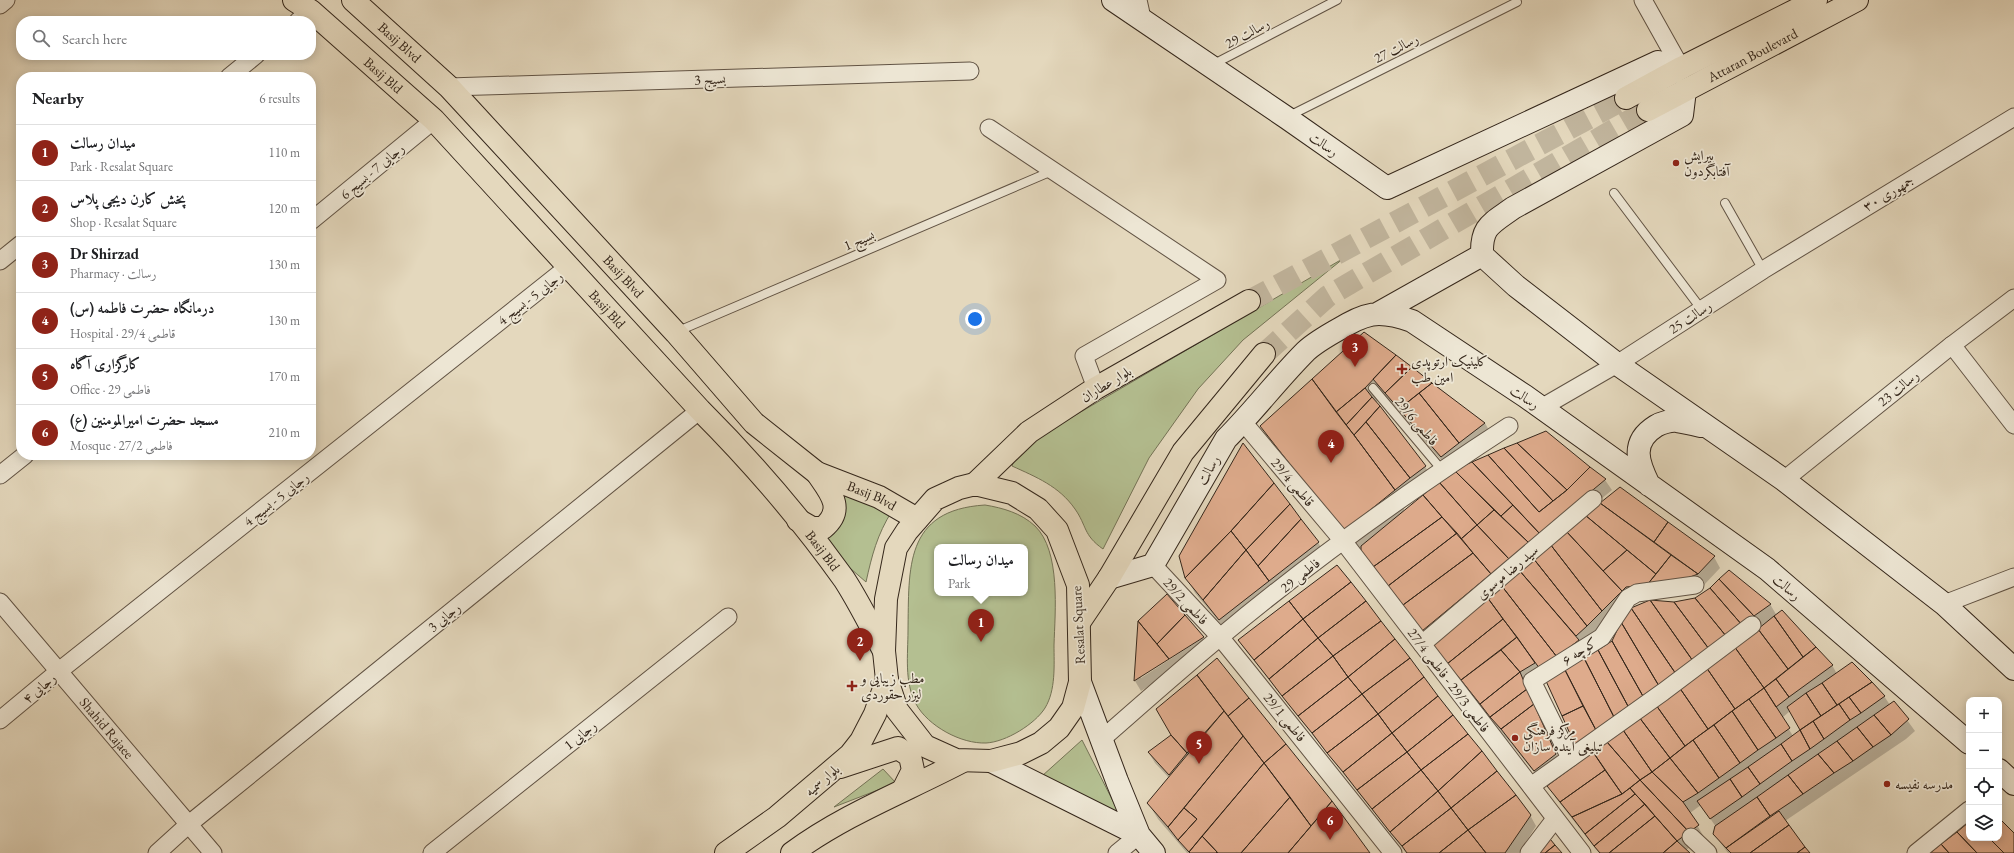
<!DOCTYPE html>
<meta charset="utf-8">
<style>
:root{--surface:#fff;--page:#f2f2f2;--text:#202124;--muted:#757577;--line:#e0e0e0;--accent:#8f2418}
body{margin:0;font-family:"EB Garamond",Amiri,serif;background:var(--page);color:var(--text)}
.controls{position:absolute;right:12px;bottom:12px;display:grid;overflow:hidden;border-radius:8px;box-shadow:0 2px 10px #0003}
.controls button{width:36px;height:36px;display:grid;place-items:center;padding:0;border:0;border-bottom:1px solid var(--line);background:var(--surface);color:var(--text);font:20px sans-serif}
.you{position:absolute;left:975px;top:319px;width:14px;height:14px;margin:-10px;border:3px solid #fff;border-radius:50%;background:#1a73e8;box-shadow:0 0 0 6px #1a73e833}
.badge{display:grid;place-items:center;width:26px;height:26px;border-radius:50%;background:var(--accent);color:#fff;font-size:13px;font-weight:700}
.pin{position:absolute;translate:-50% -33px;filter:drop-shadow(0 1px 2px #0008)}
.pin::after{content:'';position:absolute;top:21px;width:14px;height:12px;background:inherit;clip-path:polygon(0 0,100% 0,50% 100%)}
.popup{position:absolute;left:934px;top:544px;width:94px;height:52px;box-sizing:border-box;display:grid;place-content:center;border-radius:8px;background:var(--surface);filter:drop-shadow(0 1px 3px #0005);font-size:13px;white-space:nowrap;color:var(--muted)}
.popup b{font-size:15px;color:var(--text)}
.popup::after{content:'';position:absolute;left:50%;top:100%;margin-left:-8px;border:8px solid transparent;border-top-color:var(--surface)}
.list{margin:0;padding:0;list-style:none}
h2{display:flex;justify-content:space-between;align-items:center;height:52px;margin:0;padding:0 16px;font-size:17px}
h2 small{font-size:13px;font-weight:400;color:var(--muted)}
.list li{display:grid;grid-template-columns:26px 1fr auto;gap:12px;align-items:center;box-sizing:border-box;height:56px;padding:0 16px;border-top:1px solid var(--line)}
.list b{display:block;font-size:15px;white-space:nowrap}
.list p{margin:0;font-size:13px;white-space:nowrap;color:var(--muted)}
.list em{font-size:13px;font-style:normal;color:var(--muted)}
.icon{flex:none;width:22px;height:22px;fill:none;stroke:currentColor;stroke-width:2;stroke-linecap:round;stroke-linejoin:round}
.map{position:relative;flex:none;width:2014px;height:853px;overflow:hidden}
.search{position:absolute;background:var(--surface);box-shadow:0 2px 10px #0003;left:16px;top:16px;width:300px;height:44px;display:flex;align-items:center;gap:10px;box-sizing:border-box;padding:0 14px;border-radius:16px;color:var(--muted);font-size:15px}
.panel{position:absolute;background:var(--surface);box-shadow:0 2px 10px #0003;left:16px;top:72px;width:300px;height:388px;border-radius:16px}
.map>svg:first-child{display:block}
</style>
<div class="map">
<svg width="2014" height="853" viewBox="0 0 2014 853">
<rect width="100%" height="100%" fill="#e4d8bd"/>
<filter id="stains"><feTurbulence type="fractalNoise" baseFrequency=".005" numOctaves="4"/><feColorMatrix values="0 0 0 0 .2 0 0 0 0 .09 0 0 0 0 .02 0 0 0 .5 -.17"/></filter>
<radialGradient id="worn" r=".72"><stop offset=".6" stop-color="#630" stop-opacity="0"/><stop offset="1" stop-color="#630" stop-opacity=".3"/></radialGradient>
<path fill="#b4bf91" stroke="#747356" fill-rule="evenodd" d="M1344,258L1243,340L1198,389L1149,458L1103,549C1083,535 1087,526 1075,509C1059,486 1036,477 1012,466L1016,455L1031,441Z
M854,495L892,511C877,535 872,555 866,582L843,562L825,538C847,522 845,523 842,496Z
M985,505C1003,508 1021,513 1035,526C1061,551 1055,612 1054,645C1054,665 1056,690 1045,708C1035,724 1006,742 986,743C961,744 928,726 916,704C904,682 908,654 908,631C909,568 904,510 985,505ZM937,547H1025V593H937Z
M1082,740L1120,815L1042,776Z
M883,769L896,783L834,807Z"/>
<path fill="#0003" fill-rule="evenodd" d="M1364,333L1485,423L1491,434L1447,467L1384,394L1376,403L1425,466L1431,477L1400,502L1405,511L1455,470L1546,433L1605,480L1612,490L1429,641L1368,562L1362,548L1356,553L1273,448L1261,426Z
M1243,445L1318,542L1324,553L1226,630L1195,593L1186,577Z
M1620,488L1714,557L1720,568L1704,585L1681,593L1632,598L1582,647L1526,684L1562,766L1541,781L1441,657L1435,641Z
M1674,603L1770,604L1777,616L1782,612L1832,665L1837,674L1852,663L1884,696L1890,705L1894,702L1915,731L1906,739L1785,821L1809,853H1728L1714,834L1716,827L1701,805L1690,813L1704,837L1686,850L1689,853H1599L1555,797L1549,786L1653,708L1583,757L1547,682ZM1790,711L1801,731L1793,736L1782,718Z
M1139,622L1202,637L1141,676V678L1203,638L1209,648L1141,691L1135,681Z
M1239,641L1530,815L1536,826L1519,853H1406L1246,651Z
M1217,660L1369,853H1187L1158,819L1148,803L1169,778L1155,763L1149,753L1172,736L1157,709Z"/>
<path fill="#deab8c" stroke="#35271b" d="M1364,332L1396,355L1365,388L1336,412L1312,379Z
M1396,355L1412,367L1385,393L1373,379Z
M1412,367L1432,383L1399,409L1385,393Z
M1312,379L1395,490L1343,532L1260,426Z
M1432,383L1485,423L1459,443L1419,393Z
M1365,388L1372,397L1346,425L1336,412Z
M1419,393L1459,443L1441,457L1399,409Z
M1372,397L1380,406L1354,435L1346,425Z
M1380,406L1426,466L1410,478L1366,422Z
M1366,422L1410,478L1395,490L1354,435Z
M1546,431L1590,467L1567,490L1517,443Z
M1243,443L1274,483L1231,531L1185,578L1179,556Z
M1517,443L1567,490L1553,501L1504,448Z
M1504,448L1553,501L1539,512L1488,455Z
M1488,455L1539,512L1567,490L1590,467L1606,479L1540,534L1472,462Z
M1472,462L1513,505L1501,516L1454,470Z
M1454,470L1494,510L1477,525L1439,482Z
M1439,482L1477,525L1461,539L1423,495Z
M1274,483L1290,504L1246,550L1231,531Z
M1620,487L1668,522L1654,542L1600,503Z
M1423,495L1442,517L1373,567L1361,551V546Z
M1600,503L1671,555L1656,574L1585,515Z
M1290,504L1301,519L1258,566L1246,550Z
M1513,505L1540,534L1529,543L1501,516Z
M1494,510L1529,543L1509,559L1477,525Z
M1585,515L1627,550L1603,571L1566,531Z
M1442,517L1457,533L1388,586L1373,567Z
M1301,519L1319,542L1269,581L1258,566Z
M1668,522L1715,556L1698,574L1654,542Z
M1477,525L1509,559L1491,574L1461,539Z
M1231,531L1246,550L1203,600L1185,578Z
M1566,531L1622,591L1602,611L1550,544Z
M1457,533L1473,553L1403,605L1388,586Z
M1550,544L1602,611L1587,626L1533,558Z
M1246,550L1269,581L1219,620L1203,600Z
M1627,550L1656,574L1647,585L1626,587L1622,591L1603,571Z
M1473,553L1491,574L1422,631L1403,605Z
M1671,555L1698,574L1674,583L1647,585Z
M1533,558L1587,626L1576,636L1519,570Z
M1337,565L1351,582L1303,619L1289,601Z
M1519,570L1579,640L1557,657L1501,585Z
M1729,570L1771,604L1754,616L1719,579Z
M1719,579L1754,616L1742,625L1710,588Z
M1351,582L1366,601L1318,638L1303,619Z
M1501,585L1557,657L1540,669L1487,597Z
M1710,588L1742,625L1726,636L1695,598Z
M1167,594L1185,615L1157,644L1138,621Z
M1487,597L1503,619L1447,664L1433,646L1434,640Z
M1695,598L1726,636L1709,649L1674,602Z
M1650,600L1674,602L1709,649L1693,661Z
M1650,600L1693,661L1676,674L1631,608Z
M1289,601L1303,619L1254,660L1238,640Z
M1366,601L1381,621L1333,656L1318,638Z
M1631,608L1676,674L1659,686L1621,622Z
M1782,610L1816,647L1803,657L1774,616Z
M1185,615L1204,637L1169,659L1157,644Z
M1774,616L1803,657L1788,669L1758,629Z
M1303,619L1318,638L1269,679L1254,660Z
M1503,619L1517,637L1461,680L1447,664Z
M1138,621L1169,659L1134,681Z
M1381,621L1395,639L1348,677L1333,656Z
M1621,622L1659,686L1644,698L1612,641Z
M1758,629L1788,669L1764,688L1734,646Z
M1517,637L1535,663L1520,672L1501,650Z
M1318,638L1333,656L1282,696L1269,679Z
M1395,639L1410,658L1362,694L1348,677Z
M1612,641L1644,698L1629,708L1598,650Z
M1734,646L1764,688L1735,709L1706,667Z
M1816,647L1833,665L1789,697L1776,679Z
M1501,650L1520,672L1480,704L1461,680Z
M1598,650L1629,708L1615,719L1584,658Z
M1333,656L1348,677L1298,716L1282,696Z
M1217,658L1249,698L1228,716L1197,675Z
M1410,658L1424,677L1378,714L1362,694Z
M1584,658L1615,719L1597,732L1565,670Z
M1852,662L1872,682L1837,705L1822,683Z
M1706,667L1735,709L1708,729L1679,687Z
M1565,670L1583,706L1562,716L1546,681Z
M1520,672L1527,689L1490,717L1480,704Z
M1197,675L1224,711L1187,753L1171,735L1156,709Z
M1348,677L1362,694L1312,733L1298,716Z
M1424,677L1438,696L1392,733L1378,714Z
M1776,679L1789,697L1776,707L1764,688Z
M1872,682L1885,696L1861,713L1849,697Z
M1822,683L1837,705L1821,716L1806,693Z
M1679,687L1708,729L1685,746L1656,705Z
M1764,688L1790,728L1776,738L1749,699Z
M1527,689L1534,704L1501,729L1490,717Z
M1806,693L1821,716L1800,730L1787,707Z
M1362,694L1378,714L1327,753L1312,733Z
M1438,696L1453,715L1407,752L1392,733Z
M1849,697L1861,713L1850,720L1839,704Z
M1249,698L1286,744L1264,763L1228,716Z
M1749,699L1776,738L1758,750L1732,711Z
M1894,701L1909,719L1891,735L1874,715Z
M1534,704L1556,754L1534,771L1501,729Z
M1839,704L1850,720L1824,739L1813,721Z
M1656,705L1685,746L1670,758L1639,717Z
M1583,706L1597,732L1576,747L1562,716Z
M1224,711L1243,736L1168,827L1147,803Z
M1732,711L1758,750L1740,763L1714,725Z
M1378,714L1392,733L1343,772L1327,753Z
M1453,715L1468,734L1421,770L1407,752Z
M1874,715L1891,735L1873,747L1857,727Z
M1639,717L1670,758L1652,772L1623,730Z
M1813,721L1824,739L1810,749L1800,730Z
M1714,725L1740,763L1719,778L1693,740Z
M1857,727L1873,747L1853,761L1837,741Z
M1623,730L1652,772L1640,780L1607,742Z
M1800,730L1810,749L1792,761L1781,744Z
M1392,733L1407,752L1357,790L1343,772Z
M1468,734L1482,751L1438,791L1421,770Z
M1171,735L1187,753L1169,775L1148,752Z
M1243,736L1264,763L1189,852L1178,840L1197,819L1184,808Z
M1693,740L1719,778L1698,793L1670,758Z
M1837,741L1853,761L1834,773L1818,754Z
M1607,742L1640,780L1622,794L1593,752Z
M1286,744L1332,801L1311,826L1264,763Z
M1781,744L1792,761L1760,784L1748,767Z
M1482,751L1497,771L1451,808L1438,791Z
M1407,752L1421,770L1372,809L1357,790Z
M1593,752L1605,770L1560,802L1547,786Z
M1818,754L1834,773L1803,794L1788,775Z
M1670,758L1698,793L1683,802L1652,772Z
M1264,763L1290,797L1241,853H1218L1202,836Z
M1748,767L1760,784L1742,797L1730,779Z
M1421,770L1438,791L1390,832L1372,809Z
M1605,770L1622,794L1572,817L1560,802Z
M1497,771L1516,795L1468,830L1451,808Z
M1652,772L1683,802L1699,825L1689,832L1640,780Z
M1788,775L1803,794L1770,816L1757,797Z
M1730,779L1742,797L1710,819L1697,801Z
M1640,780L1689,832L1677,841L1630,788Z
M1630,788L1635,794L1585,834L1572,817L1622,794Z
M1438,791L1451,808L1402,846L1390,832Z
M1635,794L1645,804L1594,846L1585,834Z
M1516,795L1531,815L1505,853H1486L1468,830Z
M1290,797L1311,826L1288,853H1241Z
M1757,797L1770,816L1726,848L1713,834L1715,826Z
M1332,801L1370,853H1288L1311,826Z
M1645,804L1655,816L1609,853H1600L1594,846Z
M1184,808L1197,819L1178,840L1168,827Z
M1451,808L1468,830L1439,853H1407L1402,846Z
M1779,811L1789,825L1750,853H1731L1726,848Z
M1655,816L1677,841L1663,853H1609Z
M1999,818L2014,833V853H2004L1989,838H1999Z
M1969,822V838H1989L2004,853H1977L1957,832Z
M1789,825L1805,847L1797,853H1750Z
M1468,830L1486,853H1439Z
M1957,832L1977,853H1949L1941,844Z
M1546,834L1555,845L1545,853H1535Z
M1202,836L1217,852L1216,853H1190L1189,852Z
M1677,841L1690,853H1663Z
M1941,844L1949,853H1930Z
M1555,845L1562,853H1545Z
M1805,847L1810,853H1797Z"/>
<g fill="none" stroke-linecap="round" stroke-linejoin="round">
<path stroke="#c1b59d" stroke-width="22" stroke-dasharray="22 11" stroke-linecap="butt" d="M1249,301L1626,98
M1264,354L1328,296L1648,110"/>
<g stroke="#615344" stroke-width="10">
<path id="lane" d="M1212,65L1337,0
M1289,116L1517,2
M1614,193L1702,310
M1725,203L1763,270
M676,332L1052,171
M1373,388L1442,470"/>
</g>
<g stroke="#615344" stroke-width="19">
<g id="street">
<path d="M1138,0L1142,18"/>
<path d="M1643,0L1681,68"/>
<path d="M0,5L6,0"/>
<path d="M298,21L311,11"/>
<path d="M229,77L256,55"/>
<path d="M449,87L970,71"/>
<path d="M989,128L1217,280L1084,356L1096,388"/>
<path d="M311,221L434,120"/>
<path d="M0,261L21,244"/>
<path d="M1952,345L2014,425"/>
<path d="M1541,408L1617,364L1763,270L2014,117"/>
<path d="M1243,422L1343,541L1582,853"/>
<path d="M0,475L25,455"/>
<path d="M1784,480L1952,345L2014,298"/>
<path d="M1153,565L1220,637L1250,674L1393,853"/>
<path id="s1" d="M0,602L213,853"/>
<path d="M1944,604L2014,577"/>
<path d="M1422,644L1593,499"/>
<path d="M0,720L59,671L568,267"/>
<path d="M1102,739C1141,705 1179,671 1219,638C1311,561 1409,491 1509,426"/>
<path d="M1570,758L1532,681L1602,637L1628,598L1637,593L1695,585"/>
<path d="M1531,786L1663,692L1752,625"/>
<path d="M1691,837L1708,853"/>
<path d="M157,853L189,824L700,410"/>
<path d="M432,853L728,617"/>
<path d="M1117,853L1139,835"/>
<path d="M1529,853L1555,819"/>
<path d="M1916,853L1969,810"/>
</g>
</g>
<g stroke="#35271b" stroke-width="24">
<path id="secondary" d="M1113,0L1287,118L1387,188L1658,62L1681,68
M1685,90L1682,115L1513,208C1491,224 1481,226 1482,255L1516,286L1617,364L1784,480L1944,604L2014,669
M1377,314L1482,255
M1649,485C1638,463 1630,442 1656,426C1661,423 1671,420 1677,421C1685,422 1693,424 1701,426
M1109,578L1153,565L1226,439C1254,411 1278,379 1306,351C1318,340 1334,332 1348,324C1357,319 1368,314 1379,314C1391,314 1401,317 1412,321L1525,396L1767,569L1969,743
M1080,682L1117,781L1139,835L1154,853
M991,761L1139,835
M1999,770L2014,784"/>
</g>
<g stroke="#35271b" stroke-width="24">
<g id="primary">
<path id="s2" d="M294,0L311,11L434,120L700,410C752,462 801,519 844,579C859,602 871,627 884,651"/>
<path id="s3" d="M353,0L449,87L676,333L754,423L817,473L879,497L917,519"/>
<path d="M1626,98L1681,68L1816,0"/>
<path id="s4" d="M1648,110L1857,0"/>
<path d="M975,484L1012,493L1038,509L1057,530L1078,585L1080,682L1073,708L1059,728L1041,743L1021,753L991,761L956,760L925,746L897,710L887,680L884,651L886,599L896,548L907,531L935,499L959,488Z"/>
<path d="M975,484L1029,432L1096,388L1249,301"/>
<path d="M798,520L812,528H823C846,509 830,492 817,473"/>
<path d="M1080,621L1109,578L1183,452L1264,354"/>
<path d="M840,767L898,748L910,756L913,770L903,790"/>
<path d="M726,853L777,817L850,755L861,741L875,714L887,680"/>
<path d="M792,853C845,814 906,791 963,761"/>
</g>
</g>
<use href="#lane" stroke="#ede6d4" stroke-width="8"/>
<use href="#street" stroke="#ede6d4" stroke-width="17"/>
<use href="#secondary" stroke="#ede6d4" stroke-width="22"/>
<use href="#primary" stroke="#e4d8bd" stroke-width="22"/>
</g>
<g fill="#8f2418" stroke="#ede6d4" stroke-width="1.5">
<circle cx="1676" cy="163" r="4"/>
<path d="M1400 363h4v4h4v4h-4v4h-4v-4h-4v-4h4z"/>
<path d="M850 680h4v4h4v4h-4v4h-4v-4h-4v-4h4z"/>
<circle cx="1515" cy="738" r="4"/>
<circle cx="1887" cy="784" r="4"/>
</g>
<g text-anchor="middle" stroke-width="3.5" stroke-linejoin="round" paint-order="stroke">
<g font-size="14" fill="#35271b" stroke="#ede6d4">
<text transform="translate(1247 33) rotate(-28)" y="5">رسالت 29</text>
<text dy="5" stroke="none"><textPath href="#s3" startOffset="63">Basij Blvd</textPath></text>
<text transform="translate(1396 48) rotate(-27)" y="5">رسالت 27</text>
<text dy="5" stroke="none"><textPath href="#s4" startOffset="118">Attaran Boulevard</textPath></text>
<text dy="5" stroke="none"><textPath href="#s2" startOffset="117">Basij Bld</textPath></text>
<text transform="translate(710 79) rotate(-2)" y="5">بسیج 3</text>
<text transform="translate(1324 144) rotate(35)" y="5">رسالت</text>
<text transform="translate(372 171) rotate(-40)" y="5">رجایی 7 - بسیج 6</text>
<text transform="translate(1888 193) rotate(-31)" y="5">جمهوری ۳۰</text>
<text transform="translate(859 240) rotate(-23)" y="5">بسیج 1</text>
<text dy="5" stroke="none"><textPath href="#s3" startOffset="387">Basij Blvd</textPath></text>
<text transform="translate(530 298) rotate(-38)" y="5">رجایی 5 - بسیج 4</text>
<text dy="5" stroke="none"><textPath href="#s2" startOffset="441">Basij Bld</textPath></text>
<text transform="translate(1690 317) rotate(-33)" y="5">رسالت 25</text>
<text transform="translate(1106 384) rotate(-31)" y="5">بلوار عطاران</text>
<text transform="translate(1898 388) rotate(-39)" y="5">رسالت 23</text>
<text transform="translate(1525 397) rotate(34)" y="5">رسالت</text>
<text transform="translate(1417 421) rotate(50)" y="5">فاطمی 29/6</text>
<text transform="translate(1208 470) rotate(-60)" y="5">رسالت</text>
<text transform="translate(1293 482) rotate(50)" y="5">قاطمی 29/4</text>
<text dy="5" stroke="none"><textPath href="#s3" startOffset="723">Basij Blvd</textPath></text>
<text transform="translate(276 499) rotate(-38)" y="5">رجایی 5 - بسیج 4</text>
<text dy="5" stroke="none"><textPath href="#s2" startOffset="765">Basij Bld</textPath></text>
<text transform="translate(1507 572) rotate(-40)" y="5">سید رضا موسوی</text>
<text transform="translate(1300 575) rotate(-38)" y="5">فاطمی 29</text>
<text transform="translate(1787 587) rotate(41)" y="5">رسالت</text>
<text transform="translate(1186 601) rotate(47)" y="5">فاطمی 29/2</text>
<text transform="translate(444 617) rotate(-39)" y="5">رجایی 3</text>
<text transform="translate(1078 625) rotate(-93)" y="5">Resalat Square</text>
<text transform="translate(1579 651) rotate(-33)" y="5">کوچه ۶</text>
<text transform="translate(1449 680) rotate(53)" y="5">فاطمی 29/3 - فاطمی 27/4</text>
<text transform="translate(39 688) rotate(-40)" y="5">رجایی ۴</text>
<text transform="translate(1285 717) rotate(51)" y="5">فاطمی 29/1</text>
<text dy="5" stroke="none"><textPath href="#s1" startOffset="165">Shahid Rajaee</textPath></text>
<text transform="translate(580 735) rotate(-39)" y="5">رجایی 1</text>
<text transform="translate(822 780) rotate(-40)" y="5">بلوار سمیه</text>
</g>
<g font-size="14" fill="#35271b" stroke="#ede6d4" text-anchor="start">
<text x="1684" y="160">پیرایش<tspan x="1684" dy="16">آفتابگردون</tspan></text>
<text x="1411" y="366">کلینیک ارتوپدی<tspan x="1411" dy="16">امین طب</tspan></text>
<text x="861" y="683">مطب زیبایی و<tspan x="861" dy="16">لیزر حقوردی</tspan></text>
<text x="1523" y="735">مرکز فرهنگی<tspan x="1523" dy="16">تبلیغی آینده سازان</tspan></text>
<text x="1895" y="789">مدرسه نفیسه</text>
</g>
</g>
<rect width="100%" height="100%" filter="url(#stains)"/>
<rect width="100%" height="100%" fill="url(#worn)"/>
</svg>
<div class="controls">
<button>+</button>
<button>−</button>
<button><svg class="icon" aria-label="locate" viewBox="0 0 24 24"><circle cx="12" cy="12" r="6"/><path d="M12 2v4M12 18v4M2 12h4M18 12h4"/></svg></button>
<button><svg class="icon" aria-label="layers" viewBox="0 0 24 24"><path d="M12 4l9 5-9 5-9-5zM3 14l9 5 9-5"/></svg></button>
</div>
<div class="you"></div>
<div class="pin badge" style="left:981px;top:642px">1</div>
<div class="popup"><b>میدان رسالت</b>Park</div>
<div class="pin badge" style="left:860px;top:661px">2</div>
<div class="pin badge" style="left:1355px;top:367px">3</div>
<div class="pin badge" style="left:1331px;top:463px">4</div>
<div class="pin badge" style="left:1199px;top:764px">5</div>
<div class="pin badge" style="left:1330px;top:840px">6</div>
<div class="search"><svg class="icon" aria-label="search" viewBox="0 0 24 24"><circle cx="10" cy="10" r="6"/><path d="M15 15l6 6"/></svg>Search here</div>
<section class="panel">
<h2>Nearby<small>6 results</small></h2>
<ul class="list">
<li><span class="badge">1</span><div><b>میدان رسالت</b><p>Park · Resalat Square</p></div><em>110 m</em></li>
<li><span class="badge">2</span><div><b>پخش کارن دیجی پلاس</b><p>Shop · Resalat Square</p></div><em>120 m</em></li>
<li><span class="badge">3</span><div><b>Dr Shirzad</b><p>Pharmacy · رسالت</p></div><em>130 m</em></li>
<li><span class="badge">4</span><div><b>درمانگاه حضرت فاطمه (س)</b><p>Hospital · قاطمی 29/4</p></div><em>130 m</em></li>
<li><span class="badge">5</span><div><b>کارگزاری آگاه</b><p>Office · فاطمی 29</p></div><em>170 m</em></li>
<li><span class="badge">6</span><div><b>مسجد حضرت امیرالمومنین (ع)</b><p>Mosque · فاطمی 27/2</p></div><em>210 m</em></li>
</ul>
</section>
</div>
